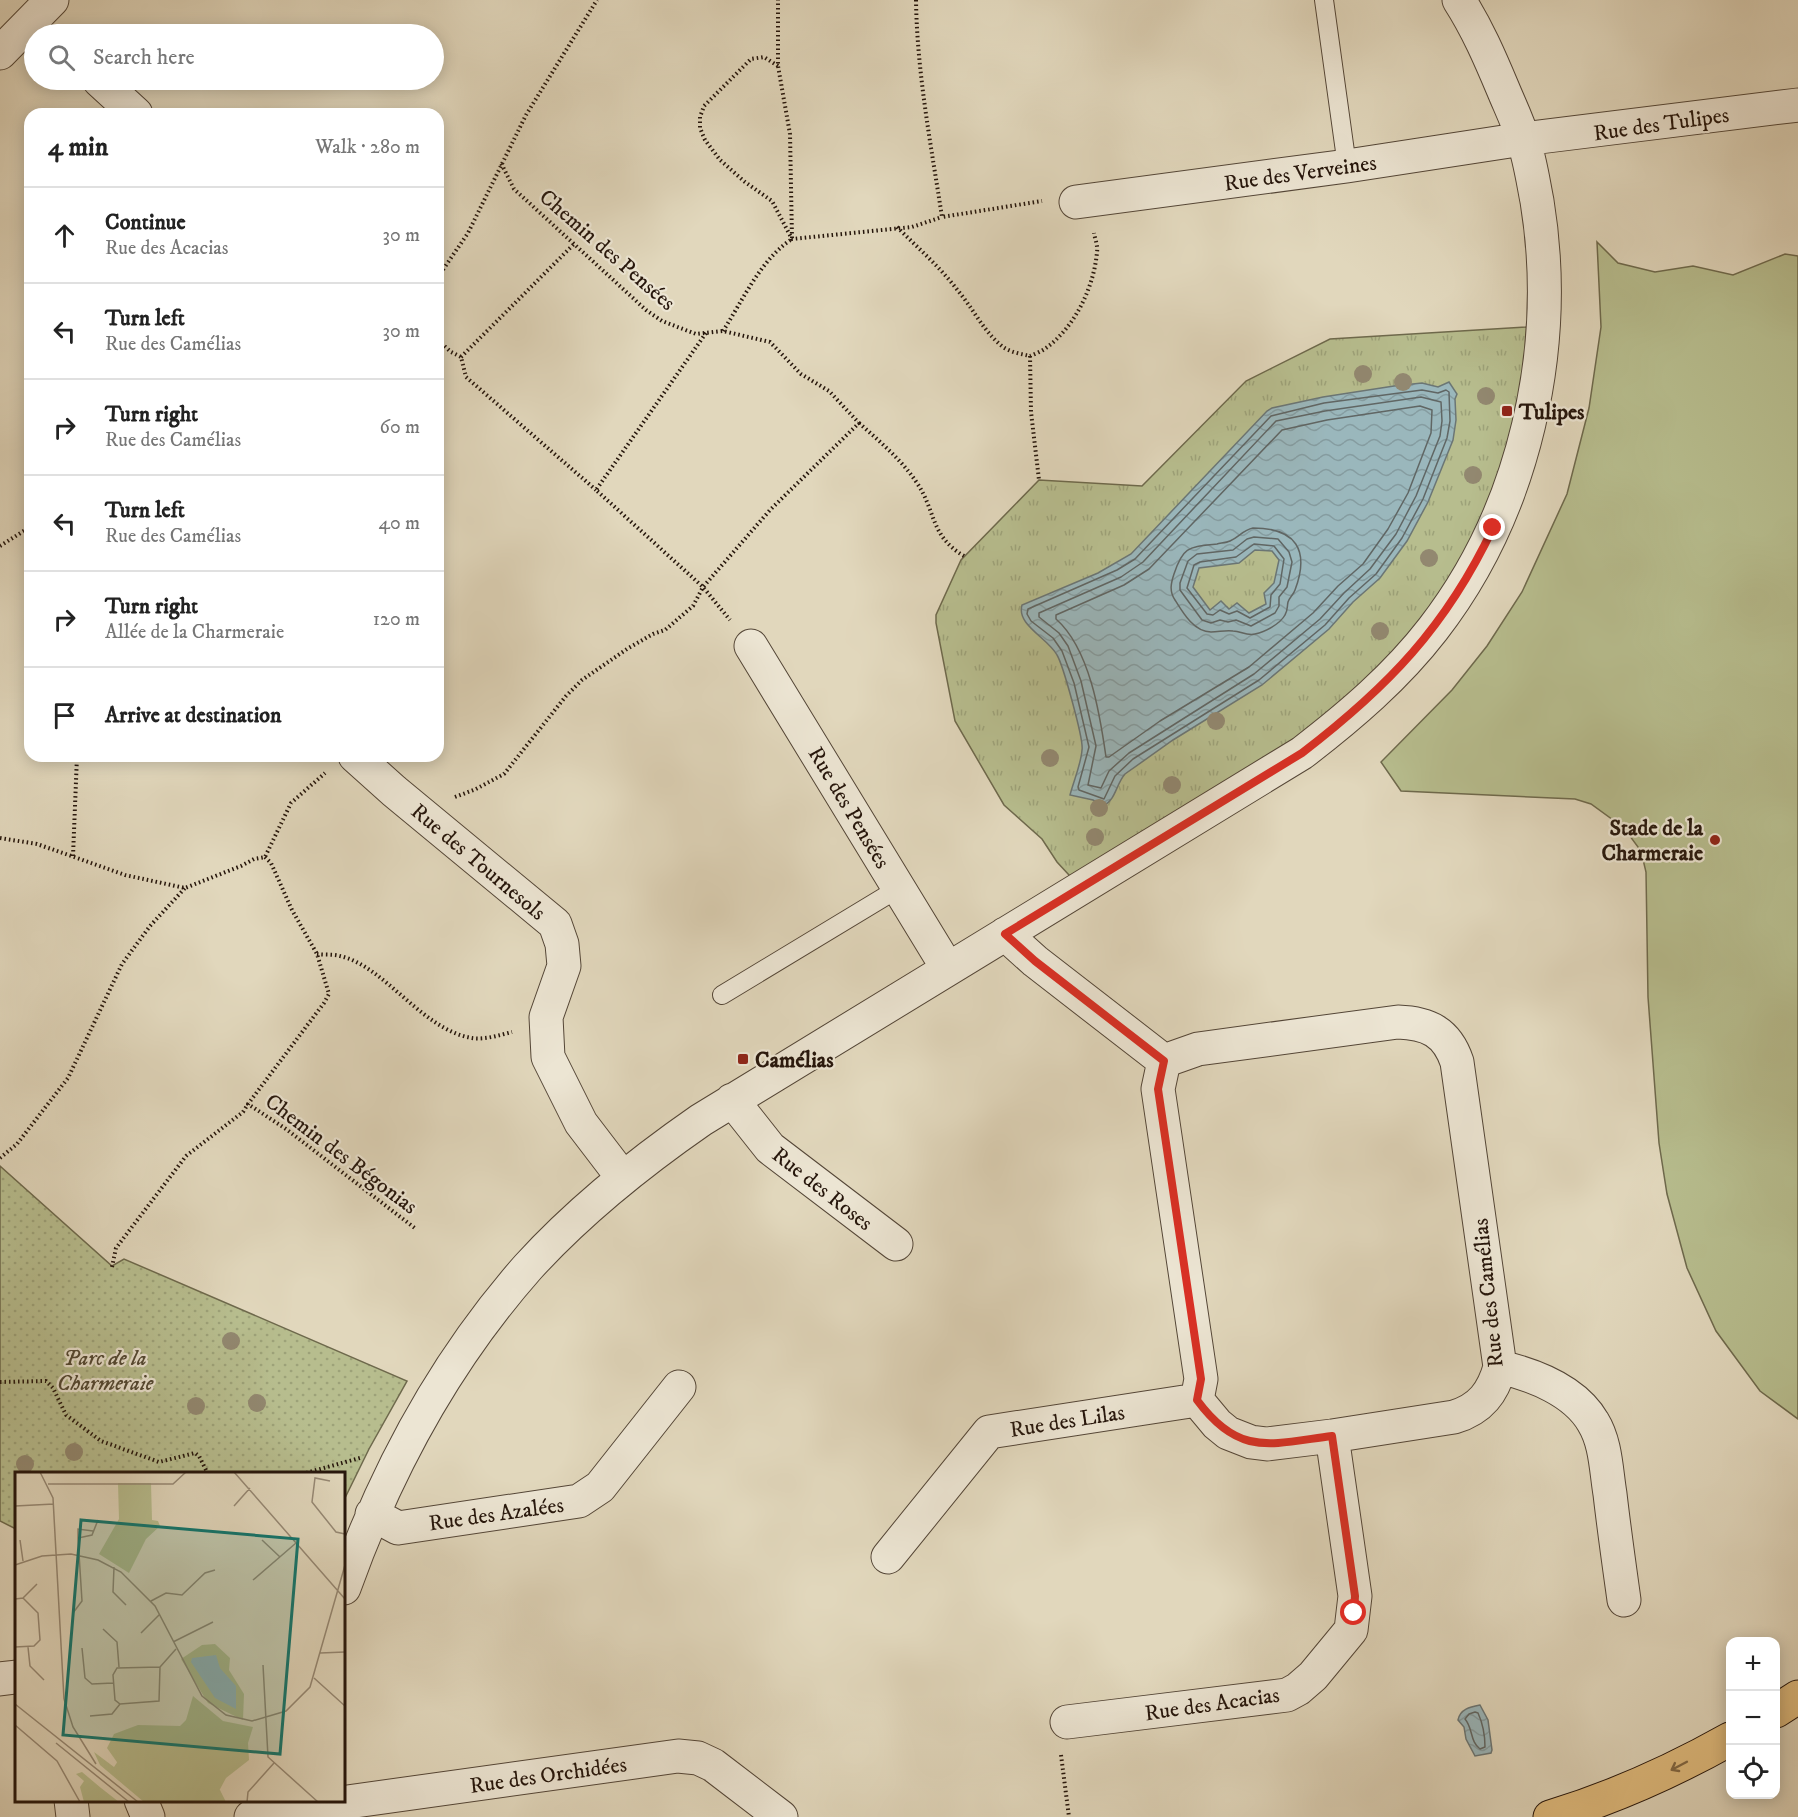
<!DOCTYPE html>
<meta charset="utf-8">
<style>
:root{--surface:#fff;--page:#f2f2f2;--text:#222;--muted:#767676;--line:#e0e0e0}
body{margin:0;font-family:"IM FELL DW Pica",serif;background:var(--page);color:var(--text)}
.controls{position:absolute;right:18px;bottom:18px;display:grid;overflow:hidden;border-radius:12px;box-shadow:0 3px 15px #0003}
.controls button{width:54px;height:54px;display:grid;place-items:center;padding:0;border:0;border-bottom:2px solid var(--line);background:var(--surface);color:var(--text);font:30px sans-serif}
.stop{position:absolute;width:18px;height:18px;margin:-14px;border:4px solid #d93025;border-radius:50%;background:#fff}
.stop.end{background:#d93025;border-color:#fff;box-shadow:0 2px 6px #0008}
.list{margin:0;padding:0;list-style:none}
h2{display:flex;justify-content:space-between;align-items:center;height:78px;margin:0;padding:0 24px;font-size:26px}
h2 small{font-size:20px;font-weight:400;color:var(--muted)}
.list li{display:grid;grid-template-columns:39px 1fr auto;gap:18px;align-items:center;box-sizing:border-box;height:96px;padding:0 24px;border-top:2px solid var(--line)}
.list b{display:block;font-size:22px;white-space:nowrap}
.list p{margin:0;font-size:20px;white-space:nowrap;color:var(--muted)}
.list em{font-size:20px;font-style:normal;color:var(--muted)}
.icon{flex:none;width:33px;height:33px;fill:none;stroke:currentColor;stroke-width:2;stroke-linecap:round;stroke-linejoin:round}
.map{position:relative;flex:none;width:1798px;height:1817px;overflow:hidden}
.search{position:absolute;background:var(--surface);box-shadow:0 3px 15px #0003;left:24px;top:24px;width:420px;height:66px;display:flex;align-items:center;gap:15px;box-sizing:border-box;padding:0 21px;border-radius:33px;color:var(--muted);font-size:22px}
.panel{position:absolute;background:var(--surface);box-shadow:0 3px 15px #0003;left:24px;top:108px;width:420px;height:654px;border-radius:18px}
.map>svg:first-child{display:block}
</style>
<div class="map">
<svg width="1798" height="1817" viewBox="0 0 1798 1817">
<defs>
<pattern id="grass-tufts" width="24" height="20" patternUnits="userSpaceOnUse" patternTransform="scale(1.5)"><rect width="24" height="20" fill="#b7bd8e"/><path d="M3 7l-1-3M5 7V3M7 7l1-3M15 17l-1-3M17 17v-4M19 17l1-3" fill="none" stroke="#9da279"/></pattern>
<pattern id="park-dots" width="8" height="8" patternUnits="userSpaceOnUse" patternTransform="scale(1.5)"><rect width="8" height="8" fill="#b7bd8e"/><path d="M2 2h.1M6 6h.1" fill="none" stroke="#9da279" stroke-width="1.8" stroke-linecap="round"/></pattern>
<pattern id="water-waves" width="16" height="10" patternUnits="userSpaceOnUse" patternTransform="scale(1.5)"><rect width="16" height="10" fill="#9ab7bc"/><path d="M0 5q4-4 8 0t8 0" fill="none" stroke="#859ca0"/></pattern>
</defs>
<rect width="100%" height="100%" fill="#e1d7bc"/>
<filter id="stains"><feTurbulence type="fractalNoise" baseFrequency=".00333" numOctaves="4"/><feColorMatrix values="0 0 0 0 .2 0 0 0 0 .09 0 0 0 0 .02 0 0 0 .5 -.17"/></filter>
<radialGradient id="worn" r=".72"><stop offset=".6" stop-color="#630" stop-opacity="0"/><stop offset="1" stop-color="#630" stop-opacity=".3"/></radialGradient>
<path fill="url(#grass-tufts)" stroke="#6e694c" stroke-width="1.5" d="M1544,326L1516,471L1408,659L1081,888L1057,862L1042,839L1004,805L955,721L936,623V615L961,560L1039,480L1142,486L1246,381L1330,339Z"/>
<path fill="url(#park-dots)" stroke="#6e694c" stroke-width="1.5" d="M0,1166L112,1266L124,1259L407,1381L369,1449L344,1500V1474H16V1529L0,1521Z"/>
<path fill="#b7bd8e" stroke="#6e694c" stroke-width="1.5" d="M1597,242L1618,263L1655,272L1693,266L1733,275L1785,254L1798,256V1419L1760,1391L1716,1331L1687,1268L1667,1194L1659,1143L1648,997L1646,872L1641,851L1624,828L1591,804L1575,799L1401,791L1381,762L1452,690L1487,646L1522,592L1567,494L1589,408L1601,327Z"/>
<path fill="url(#water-waves)" stroke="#6b7675" stroke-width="1.5" fill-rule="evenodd" d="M1449,382L1457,394L1455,399L1456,420L1453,440L1428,502L1407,541L1380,578L1353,602L1329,629L1262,685L1173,740L1125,774C1116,784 1116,800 1103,806L1093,800L1070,795C1074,780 1081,764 1082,750C1084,740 1063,665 1057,655C1048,638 1016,625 1022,605L1098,573L1131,554L1267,411L1272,408L1323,397L1394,386L1422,383L1438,387ZM1255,550L1272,551L1279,560L1274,583L1264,593L1266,604L1249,613L1237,603L1229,609L1221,601L1210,610L1193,587L1199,568L1239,563Z
M1480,1705L1488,1720L1492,1750L1491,1753L1475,1756L1466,1739L1464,1727L1458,1720C1460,1709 1470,1707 1480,1705Z"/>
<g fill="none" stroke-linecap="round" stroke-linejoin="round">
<path stroke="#606664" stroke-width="1.5" d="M1422,390L1438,393L1446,390L1449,392L1450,421L1447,438L1423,499L1402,538L1376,574L1349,598L1325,625L1259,680L1133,759L1115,776L1104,799L1079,790L1078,787L1089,747L1074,683L1062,651L1053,638L1031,621L1027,614L1028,609L1117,570L1135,559L1271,416L1324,403Z
M1421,397L1441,402L1442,421L1440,436L1416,496L1396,534L1370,569L1344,593L1320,619L1254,674L1129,753L1109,771L1101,788L1088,785L1096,746L1081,681L1068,646L1059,633L1039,617V613L1121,577L1143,562L1276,421L1325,411Z
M1420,406L1432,410L1431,433L1408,493L1388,529L1363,564L1338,586L1313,613L1249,667L1160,721L1109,757H1106C1100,715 1090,649 1056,619V615L1124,585L1149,569L1282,430L1327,420Z
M1253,528C1296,528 1310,550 1295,590C1294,594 1289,598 1288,602C1287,606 1288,610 1285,615C1280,624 1265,632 1255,634C1246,636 1241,631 1233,631C1225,630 1219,632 1211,632C1194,632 1183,613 1175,600C1169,591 1171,583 1174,574C1183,546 1189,547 1217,544C1220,543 1226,543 1230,541C1239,537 1243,530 1253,528Z
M1254,537L1278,539L1289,552L1292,562L1287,587L1279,597V606L1275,613L1251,626L1236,620L1228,622L1220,620L1211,623L1202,620L1180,590V583L1188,561L1197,554L1233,550L1247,539Z
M1254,544L1274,546L1284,559L1280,584L1271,595L1270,607L1250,618L1237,611L1229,614L1220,610L1213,615L1207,614L1187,588L1194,565L1200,562L1236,557Z
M1475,1712L1478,1713C1483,1724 1485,1735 1485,1747L1480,1749C1470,1742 1473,1728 1465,1719L1469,1714Z"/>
<g stroke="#544637" stroke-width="20">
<path id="lane" d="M1324,0L1347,166
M722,995L899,888"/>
</g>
<g stroke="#544637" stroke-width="35">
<path id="street" d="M0,53L52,0
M99,80L136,114
M1076,202L1347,166L1523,139L1798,105
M751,646L948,969
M355,756L394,791L555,924L562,944L564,966L546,1017L548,1057L581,1123L623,1178
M1005,934L1035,961L1164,1061
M1398,1022C1428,1023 1447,1032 1457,1062L1500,1367C1493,1392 1481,1409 1454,1417L1332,1436L1267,1444L1251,1442L1228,1433L1217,1424L1197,1400L1201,1379L1158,1089L1164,1061L1198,1049Z
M732,1100L770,1148L896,1244
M1500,1367C1534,1375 1575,1391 1593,1422C1606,1443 1606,1470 1610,1494C1614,1529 1619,1564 1624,1600
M372,1514L398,1528L579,1501L600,1487L679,1387
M888,1557L989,1432L1197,1400
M344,1588C386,1470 445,1361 528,1267C579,1211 639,1163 701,1120L1302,753C1350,716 1396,677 1433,629C1525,510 1561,348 1537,201C1533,181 1530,159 1523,139C1518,122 1510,106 1503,89C1490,58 1477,28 1459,0
M0,1679L16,1677
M1067,1722L1287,1695L1298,1689L1313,1676L1351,1630L1355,1596L1332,1436
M71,1800L73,1817
M141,1800L148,1817
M251,1817L326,1805L678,1756L698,1758L713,1765L781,1817"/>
</g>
<g stroke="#25150b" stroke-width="35">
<path id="highway" d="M1776,1711L1798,1697
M1550,1817C1613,1798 1673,1771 1730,1739"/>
</g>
<path stroke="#25150b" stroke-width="4" stroke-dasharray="1.5 3" stroke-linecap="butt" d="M916,0C917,73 931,145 942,217L1042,201
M778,66L764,57L751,59L704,106L700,117V128L705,140L720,160L745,182L772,201L792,239L912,227L942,217
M897,227C918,248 941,268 959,292C974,310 984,332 1003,347C1010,352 1021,354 1030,356C1035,354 1042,351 1046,348C1075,327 1094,287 1097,252C1098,246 1095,239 1094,233
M438,277L468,233L526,115L597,0
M723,331C743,300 761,259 792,239L790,134L778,66V0
M706,333L596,490L703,587L730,620
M438,340L451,352L461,357L466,377L596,490
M1030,356L1031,412L1039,480
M461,357L575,243
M859,423C880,442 901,459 917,483C936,511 930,536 964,556
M0,546L30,527
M455,797L476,789L504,774L566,696L582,680L627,649L653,634L665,630L693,606L703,587L770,510L859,423L829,391L801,374L770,342L723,331L696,334L662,321L646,310L514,189L501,163
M0,838L37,844L125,875L185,888L241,866L254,859L265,857L291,803L325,773
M73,856L77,756
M265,857L271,863L292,910L317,954L329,994L324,1003L248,1104L286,1129L416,1229
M317,954C324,955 333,954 340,956C385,966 422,1030 472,1038C485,1040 500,1035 512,1032
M0,1158L17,1144L68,1078L122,964L150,926L185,888
M112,1267L116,1248L186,1156L243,1112L248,1104
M0,1382L46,1381L53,1388L66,1415L101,1441L159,1462L195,1453L199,1456L208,1474
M302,1474L360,1458
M1061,1755L1069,1817"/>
<use href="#lane" stroke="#ece5d3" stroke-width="18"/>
<use href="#street" stroke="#ece5d3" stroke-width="33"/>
<use href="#highway" stroke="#e0bc7e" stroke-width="33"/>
</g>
<g fill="#928870">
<circle cx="1363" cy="374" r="9"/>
<circle cx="1403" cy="382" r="9"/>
<circle cx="1486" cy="396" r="9"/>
<circle cx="1473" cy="475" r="9"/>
<circle cx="1429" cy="558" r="9"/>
<circle cx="1380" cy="631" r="9"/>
<circle cx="1216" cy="721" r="9"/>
<circle cx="1050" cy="758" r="9"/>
<circle cx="1172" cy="785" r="9"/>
<circle cx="1099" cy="808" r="9"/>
<circle cx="1095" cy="837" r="9"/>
<circle cx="231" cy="1341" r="9"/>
<circle cx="257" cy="1403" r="9"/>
<circle cx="196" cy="1406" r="9"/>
<circle cx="74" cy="1452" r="9"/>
<circle cx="25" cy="1464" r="9"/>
</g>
<defs><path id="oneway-shaft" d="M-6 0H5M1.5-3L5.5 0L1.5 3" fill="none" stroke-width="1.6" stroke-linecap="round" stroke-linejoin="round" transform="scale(1.5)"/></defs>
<use stroke="#826844" href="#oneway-shaft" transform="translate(1679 1766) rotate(152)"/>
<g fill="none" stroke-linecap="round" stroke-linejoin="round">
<path stroke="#d93025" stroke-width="8" d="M1354,1613L1355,1596L1332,1436C1270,1444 1239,1457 1197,1400L1201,1379L1158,1089L1164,1061L1035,961L1005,934L1302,753C1388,687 1446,627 1493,528"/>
</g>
<g fill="#8f2418" stroke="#ece5d3" stroke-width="2">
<rect x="1501" y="405" width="12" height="12" rx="3"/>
<circle cx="1715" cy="840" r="6"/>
<rect x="737" y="1053" width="12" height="12" rx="3"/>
</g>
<g text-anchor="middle" stroke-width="4.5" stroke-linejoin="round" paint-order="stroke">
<g font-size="22" fill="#25150b" stroke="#ece5d3">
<text transform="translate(1661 123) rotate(-8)" y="8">Rue des Tulipes</text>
<text transform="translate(1300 172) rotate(-8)" y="8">Rue des Verveines</text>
<text transform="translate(608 249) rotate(41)" y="8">Chemin des Pensées</text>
<text transform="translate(850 807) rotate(59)" y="8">Rue des Pensées</text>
<text transform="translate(479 861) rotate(40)" y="8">Rue des Tournesols</text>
<text transform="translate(342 1153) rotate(37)" y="8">Chemin des Bégonias</text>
<text transform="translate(823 1188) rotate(38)" y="8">Rue des Roses</text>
<text transform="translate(1487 1293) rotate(-96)" y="8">Rue des Camélias</text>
<text transform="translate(1067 1420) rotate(-9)" y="8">Rue des Lilas</text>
<text transform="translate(496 1513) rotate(-8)" y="8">Rue des Azalées</text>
<text transform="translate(1212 1703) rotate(-8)" y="8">Rue des Acacias</text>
<text transform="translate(548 1774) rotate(-8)" y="8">Rue des Orchidées</text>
</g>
<g font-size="22" font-weight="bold" fill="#25150b" stroke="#ece5d3" text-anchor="start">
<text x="1519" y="419">Tulipes</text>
<text x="1703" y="835" text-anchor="end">Stade de la<tspan x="1703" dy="25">Charmeraie</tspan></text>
<text x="755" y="1067">Camélias</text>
</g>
<g font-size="22" font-style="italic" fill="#514732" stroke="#ece5d3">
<text x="105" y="1365">Parc de la<tspan x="105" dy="25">Charmeraie</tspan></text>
</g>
</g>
<g transform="translate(15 1472)">
<rect width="330" height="330" fill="#e1d7bc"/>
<path d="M200,172L215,186L214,198L229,222L228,248L193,231L166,187L187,173Z" fill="#b7bd8e"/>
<path d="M79,280L99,295L103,289L205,318L211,330H129L85,293ZM67,300L86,316L104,330H69L65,315L69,309L61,302Z" fill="#b7bd8e"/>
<path d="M103,11H136L137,48L143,49L145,54L131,67L114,101L84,82L104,47Z" fill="#b7bd8e"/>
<path d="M178,224L208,249L238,255L233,271L234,288L211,306L204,319L130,312L104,293L92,276L99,262L123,253L165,254L171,248Z" fill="#b7bd8e"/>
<path d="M201,183L205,196L221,214V237L200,226L176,190L177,186Z" fill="#9ab7bc"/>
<path fill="none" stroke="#968975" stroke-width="1.5" d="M25,0L38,26L49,227M219,0L330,127M315,9L300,6L297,30L321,60L330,62M33,12H158L171,0M0,34L39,32M219,34L235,16M63,66V57L78,59M5,68L8,89M247,68L265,85M0,93L27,84L56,82L83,88L106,100L140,134L187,224L211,243L237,249L271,239L295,215L330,93M99,95L98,120L111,133M238,108L281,71M8,126L22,112M0,127L8,126L23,141L25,168L19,174L0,175M136,129L151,121L167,123L190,101L200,98M58,141L67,129L63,66L77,63L83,48M88,157L102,170L104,195M126,161L144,143M158,170L198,150M13,175L15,194L29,208M67,176L70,206L77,212L98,211M305,181L330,180M248,193L253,285L303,330M145,195L144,229L105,232L100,228L98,203L102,196ZM145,195L161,177M299,206L330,234M49,227L58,255L81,292M0,232L123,330M75,244L97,242L105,232M0,253L42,289L65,330M41,271L114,330M232,330L233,320L259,291"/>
<path fill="#0f766e" fill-opacity="0.15" stroke="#0f766e" stroke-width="3" d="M66,48L283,67L265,282L48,263Z"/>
<rect width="330" height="330" fill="none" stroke="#25150b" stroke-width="3"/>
</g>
<rect width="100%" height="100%" filter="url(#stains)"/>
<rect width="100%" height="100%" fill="url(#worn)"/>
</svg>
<div class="controls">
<button>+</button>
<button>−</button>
<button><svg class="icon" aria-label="locate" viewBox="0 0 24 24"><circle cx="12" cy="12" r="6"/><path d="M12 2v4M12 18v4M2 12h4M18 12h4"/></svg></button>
</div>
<div class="stop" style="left:1354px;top:1613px"></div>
<div class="stop end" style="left:1493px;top:528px"></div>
<div class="search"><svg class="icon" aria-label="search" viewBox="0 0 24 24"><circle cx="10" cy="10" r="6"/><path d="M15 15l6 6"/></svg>Search here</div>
<section class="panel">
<h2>4 min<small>Walk · 280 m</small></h2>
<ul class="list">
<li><svg class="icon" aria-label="ahead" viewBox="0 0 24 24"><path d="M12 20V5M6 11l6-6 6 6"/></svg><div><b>Continue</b><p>Rue des Acacias</p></div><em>30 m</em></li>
<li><svg class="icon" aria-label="left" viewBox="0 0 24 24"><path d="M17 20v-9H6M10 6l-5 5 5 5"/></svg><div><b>Turn left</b><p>Rue des Camélias</p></div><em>30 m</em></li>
<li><svg class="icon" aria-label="right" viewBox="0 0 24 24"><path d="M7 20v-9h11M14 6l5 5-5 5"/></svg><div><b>Turn right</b><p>Rue des Camélias</p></div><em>60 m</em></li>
<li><svg class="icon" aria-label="left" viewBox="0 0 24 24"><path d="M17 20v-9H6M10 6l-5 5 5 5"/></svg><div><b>Turn left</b><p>Rue des Camélias</p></div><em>40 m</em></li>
<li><svg class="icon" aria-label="right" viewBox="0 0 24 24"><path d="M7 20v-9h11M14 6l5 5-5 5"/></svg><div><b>Turn right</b><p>Allée de la Charmeraie</p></div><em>120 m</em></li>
<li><svg class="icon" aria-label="arrive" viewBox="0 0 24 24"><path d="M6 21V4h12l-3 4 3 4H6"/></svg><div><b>Arrive at destination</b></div></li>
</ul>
</section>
</div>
